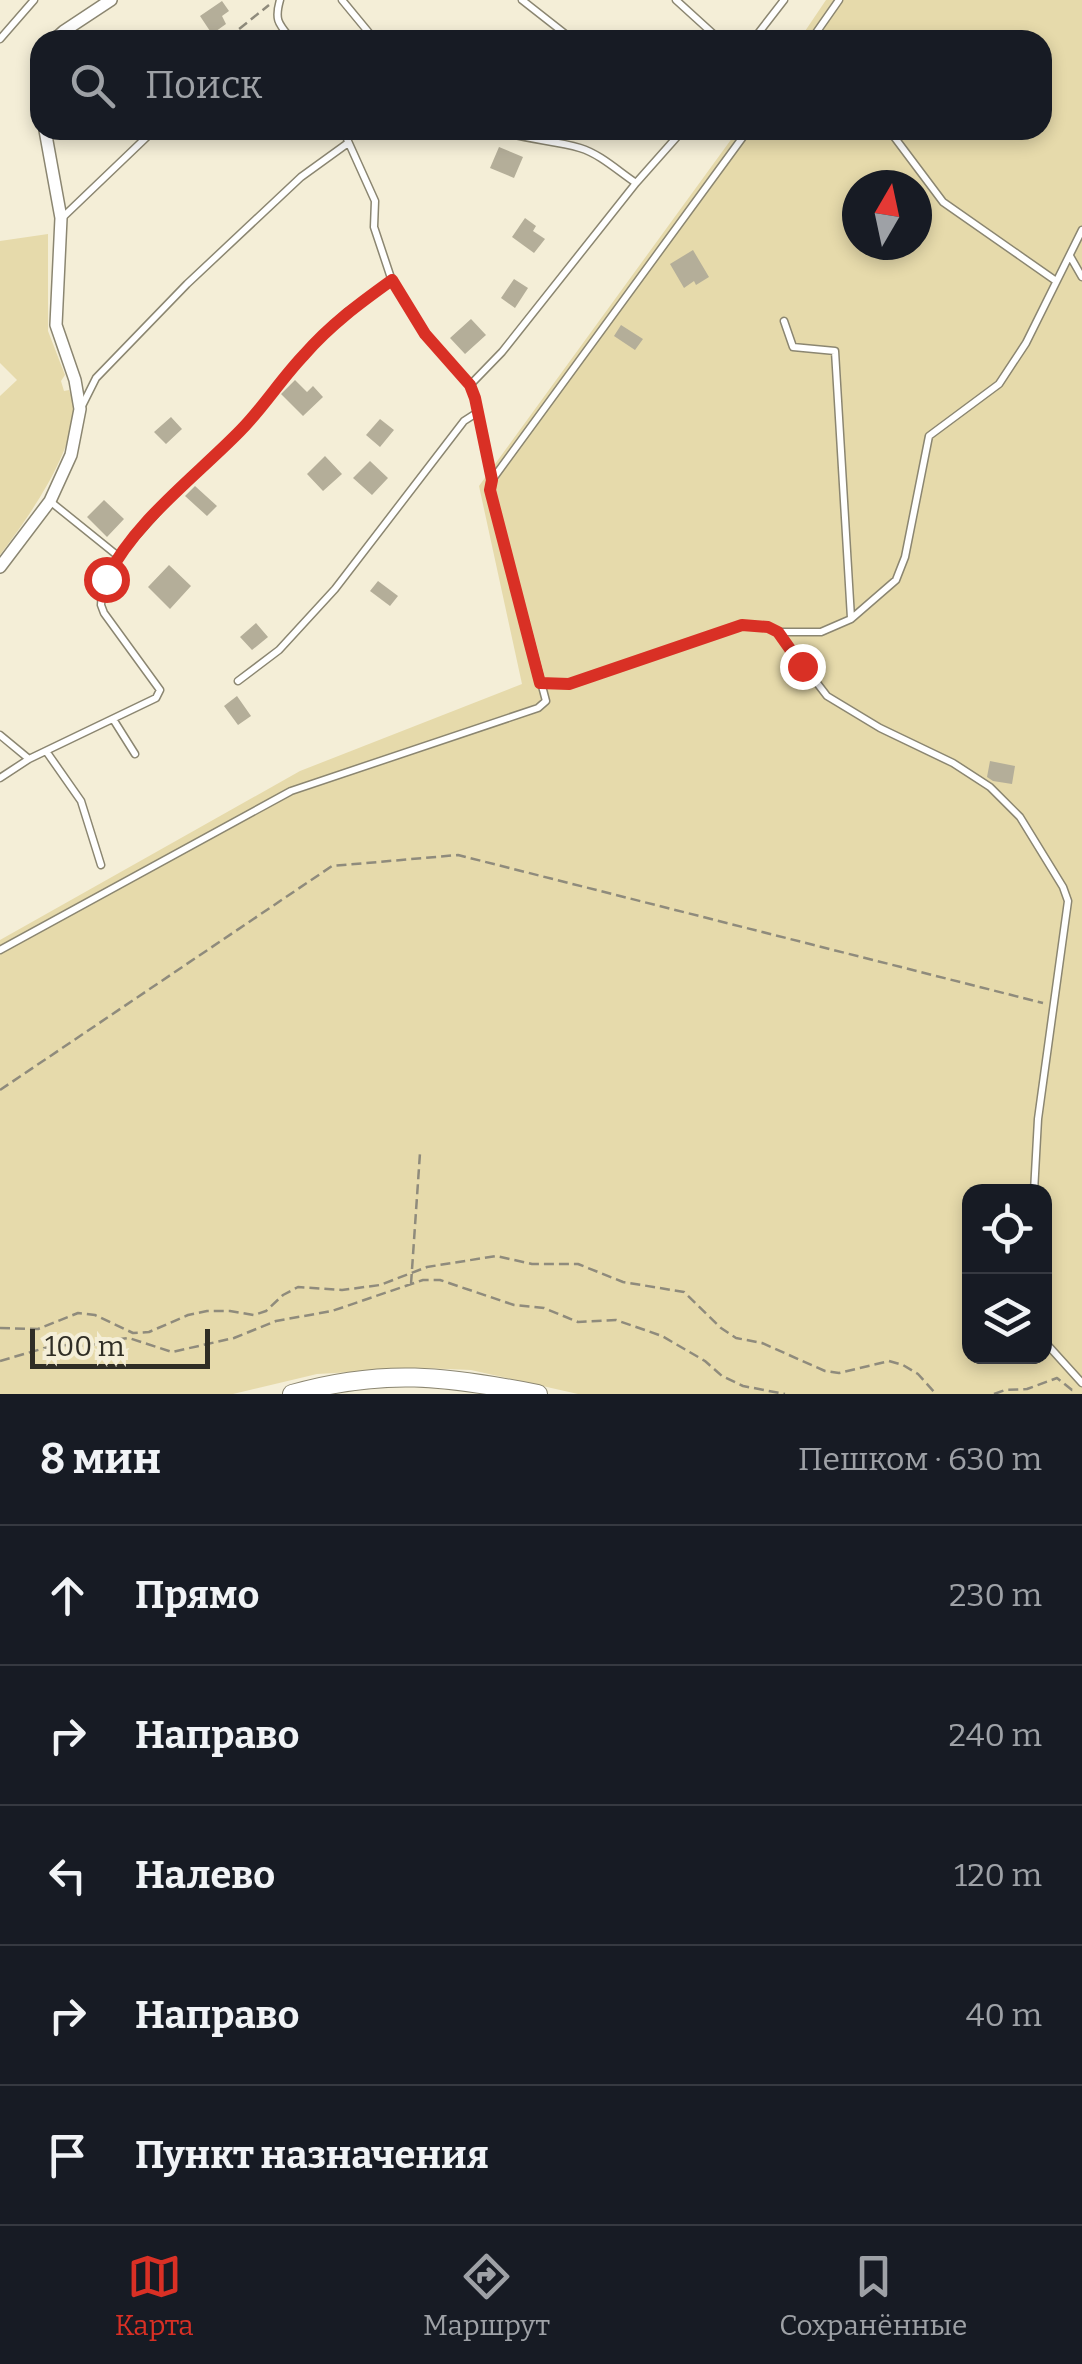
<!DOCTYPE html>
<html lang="ru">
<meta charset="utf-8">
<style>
:root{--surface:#171b24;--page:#20242c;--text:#f1f3f6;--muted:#9ea1a6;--line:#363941;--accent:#d93025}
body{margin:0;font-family:Bitter,serif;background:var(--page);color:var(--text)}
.controls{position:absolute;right:30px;bottom:30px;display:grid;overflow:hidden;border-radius:20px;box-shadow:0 5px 15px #0003}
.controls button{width:90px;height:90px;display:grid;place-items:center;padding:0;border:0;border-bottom:2px solid var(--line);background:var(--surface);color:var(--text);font:50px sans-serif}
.compass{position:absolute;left:842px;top:170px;width:90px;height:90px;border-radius:50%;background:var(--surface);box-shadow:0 5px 15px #0003;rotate:9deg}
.scale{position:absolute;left:30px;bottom:25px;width:180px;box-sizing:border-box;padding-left:10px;border:5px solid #2f2d25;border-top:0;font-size:28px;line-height:35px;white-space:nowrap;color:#2f2d25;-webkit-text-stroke:8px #f4eed7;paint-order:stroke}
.stop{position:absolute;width:30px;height:30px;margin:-22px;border:8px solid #d93025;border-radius:50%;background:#fff}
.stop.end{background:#d93025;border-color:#fff;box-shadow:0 2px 10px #0008}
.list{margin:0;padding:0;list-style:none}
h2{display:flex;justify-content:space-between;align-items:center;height:130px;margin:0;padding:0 40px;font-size:42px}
h2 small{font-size:32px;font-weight:400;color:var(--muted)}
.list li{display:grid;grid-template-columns:65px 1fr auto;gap:30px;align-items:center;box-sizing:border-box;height:140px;padding:0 40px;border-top:2px solid var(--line)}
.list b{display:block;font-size:38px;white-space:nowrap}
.list em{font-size:32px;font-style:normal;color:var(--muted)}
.icon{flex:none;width:55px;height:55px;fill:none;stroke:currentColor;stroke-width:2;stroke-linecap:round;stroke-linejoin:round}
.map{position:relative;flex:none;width:1082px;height:1394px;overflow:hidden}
.search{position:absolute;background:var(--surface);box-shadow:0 5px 15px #0003;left:30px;right:30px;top:30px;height:110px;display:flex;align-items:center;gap:25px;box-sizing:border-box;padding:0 35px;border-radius:30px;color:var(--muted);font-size:38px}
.sheet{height:830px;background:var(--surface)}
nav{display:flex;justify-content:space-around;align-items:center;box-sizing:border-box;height:140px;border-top:2px solid var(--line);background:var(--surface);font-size:28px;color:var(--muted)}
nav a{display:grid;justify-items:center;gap:5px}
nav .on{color:var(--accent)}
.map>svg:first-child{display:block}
</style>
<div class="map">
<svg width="1082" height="1394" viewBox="0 0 1082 1394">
<rect width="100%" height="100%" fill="#f4eed7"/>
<path fill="#e6daab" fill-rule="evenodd" d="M826,0H1082V1394H578L471,1370L423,1368L317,1374L233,1394H0V940L300,771L522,684L479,486L738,130H1042V40H799ZM857,185H917V245H857ZM970,1192H1044V1356H970Z
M48,234V331L65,375L61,381L64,391L69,390C72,398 75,405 74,413C69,460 28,518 0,555V396L17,380L0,363V241Z"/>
<path fill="#b4ae99" d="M222,1L229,11L222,16L226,24L212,34L200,16Z
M499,147L523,157L514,178L490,168Z
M525,218L536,226L533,231L545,239L534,253L512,237Z
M693,250L709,277L696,285L694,281L684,288L670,264Z
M514,279L528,288L515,308L501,298Z
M471,319L486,335L465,354L450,338Z
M621,325L643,339L635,350L614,336Z
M295,380L307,392L313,386L323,397L303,416L281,394Z
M171,417L182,429L166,444L154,432Z
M380,419L394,430L380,447L366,435Z
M325,456L342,474L323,491L307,474Z
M370,461L388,478L372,495L353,478Z
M195,486L217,506L207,516L185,496Z
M104,500L124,519L107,537L87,517Z
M169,565L191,586L170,609L148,587Z
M378,581L398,596L390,606L370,591Z
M256,623L268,637L252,650L240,637Z
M237,696L251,716L238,725L224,706Z
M990,761L1015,766L1012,784L993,781L987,777Z"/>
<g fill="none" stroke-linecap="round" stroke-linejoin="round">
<g stroke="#8b8671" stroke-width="9">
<path id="lane" d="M280,0C274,21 279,24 292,40
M342,0L375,40
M522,0L573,40
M676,0L720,40
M0,39L34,0
M753,40L784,0
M811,40L839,0
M499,130C525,140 553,140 580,148C600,154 618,171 636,183
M889,130L943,202L1056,281
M62,218L154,130
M1070,256L1082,277
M784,321L793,347L835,351L851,618
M470,385L502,352L636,183L683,130
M81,408L96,378L187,284L301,177L348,143
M51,502L118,556
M780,632H821L851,619L896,580L905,557L929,436L999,384L1026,343L1082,230
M238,681L279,650L335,589L464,421L478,412L470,385L425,334L392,281L374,227L375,201L343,130
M540,683L569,684L742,625L768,627L778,632L827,696L880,728L953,763L990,787L1020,817L1063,887L1068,901L1038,1119L1034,1192
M113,719L135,754
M0,735L29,759
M46,751L81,801L101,865
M0,778L29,759L156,698L160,690L104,613L101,605L102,591L118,556L171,497L242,429L305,353L347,312L392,281
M0,950L291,791L538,708L546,701L490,490L492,480L748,130
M1044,1341L1082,1383"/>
</g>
<g stroke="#8b8671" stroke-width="14">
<path id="street" d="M54,40L64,31L111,0
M0,567L50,501L71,455L80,409L75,380L56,325L61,218L45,130"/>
</g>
<g stroke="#8b8671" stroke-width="20">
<path id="secondary" d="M292,1394C383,1368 446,1376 538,1394"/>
</g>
<path stroke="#8f8b7c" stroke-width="2.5" stroke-dasharray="10 5" stroke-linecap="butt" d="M229,40L239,29L269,5
M481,424L489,465
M0,1090L332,866L458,855L1043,1003
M411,1284L420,1153
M0,1328L38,1329L78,1313L95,1315L133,1333L149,1332L188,1315L207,1311H230L254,1315L266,1311L283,1295L298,1287L342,1290L380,1285L427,1267L496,1256L532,1264H578L623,1282L684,1292L721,1328L736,1338L762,1343L825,1371L839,1373L889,1361L903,1365L918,1374L936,1394
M0,1361L55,1345L89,1346L110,1340L129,1338L172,1352L234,1338L276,1321L332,1311L423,1280H440L514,1305L544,1308L578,1322L616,1320L662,1336L705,1361L722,1376L743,1386L785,1394
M994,1394L1005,1390L1027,1389L1057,1378L1072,1390L1076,1389"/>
<use href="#lane" stroke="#fff" stroke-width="6"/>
<use href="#street" stroke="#fff" stroke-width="11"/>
<use href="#secondary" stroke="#fff" stroke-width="18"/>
</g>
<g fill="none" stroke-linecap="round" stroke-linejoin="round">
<path stroke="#d93025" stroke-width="12" d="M106,579C136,520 194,478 240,431C263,408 281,379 304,355C330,325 360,303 392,280L425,334L470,385L475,398L492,480L490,490L540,683L569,684L742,625L768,627L778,632L802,666"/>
</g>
</svg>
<div class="controls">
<button><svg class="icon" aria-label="locate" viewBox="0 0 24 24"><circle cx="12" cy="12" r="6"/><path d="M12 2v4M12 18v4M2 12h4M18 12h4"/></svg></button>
<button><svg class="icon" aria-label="layers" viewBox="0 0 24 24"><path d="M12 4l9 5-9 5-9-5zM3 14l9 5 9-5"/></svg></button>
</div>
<svg class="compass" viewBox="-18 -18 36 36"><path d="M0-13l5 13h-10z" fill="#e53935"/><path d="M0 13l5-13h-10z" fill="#9ea1a6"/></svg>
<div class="scale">100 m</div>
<div class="stop" style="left:106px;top:579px"></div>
<div class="stop end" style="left:802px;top:666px"></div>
<div class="search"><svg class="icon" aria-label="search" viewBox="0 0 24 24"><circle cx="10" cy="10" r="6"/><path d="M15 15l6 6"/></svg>Поиск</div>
</div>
<section class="sheet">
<h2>8 мин<small>Пешком · 630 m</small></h2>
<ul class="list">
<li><svg class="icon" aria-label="ahead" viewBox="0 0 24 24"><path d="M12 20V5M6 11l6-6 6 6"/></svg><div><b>Прямо</b></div><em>230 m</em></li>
<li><svg class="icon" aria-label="right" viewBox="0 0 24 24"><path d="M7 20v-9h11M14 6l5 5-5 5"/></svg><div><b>Направо</b></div><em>240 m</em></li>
<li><svg class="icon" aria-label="left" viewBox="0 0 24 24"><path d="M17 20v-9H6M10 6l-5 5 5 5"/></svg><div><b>Налево</b></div><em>120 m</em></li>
<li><svg class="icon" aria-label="right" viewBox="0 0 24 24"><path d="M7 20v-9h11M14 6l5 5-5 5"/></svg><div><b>Направо</b></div><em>40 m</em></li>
<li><svg class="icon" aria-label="arrive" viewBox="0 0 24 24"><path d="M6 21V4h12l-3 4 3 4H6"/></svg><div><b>Пункт назначения</b></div></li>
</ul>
</section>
<nav>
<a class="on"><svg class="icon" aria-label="map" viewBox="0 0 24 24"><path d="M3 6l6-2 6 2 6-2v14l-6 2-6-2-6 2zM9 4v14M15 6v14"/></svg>Карта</a>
<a><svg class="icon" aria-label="directions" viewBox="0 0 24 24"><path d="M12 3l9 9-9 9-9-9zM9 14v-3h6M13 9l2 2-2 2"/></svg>Маршрут</a>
<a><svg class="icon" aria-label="saved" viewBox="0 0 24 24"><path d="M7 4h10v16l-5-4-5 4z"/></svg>Сохранённые</a>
</nav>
